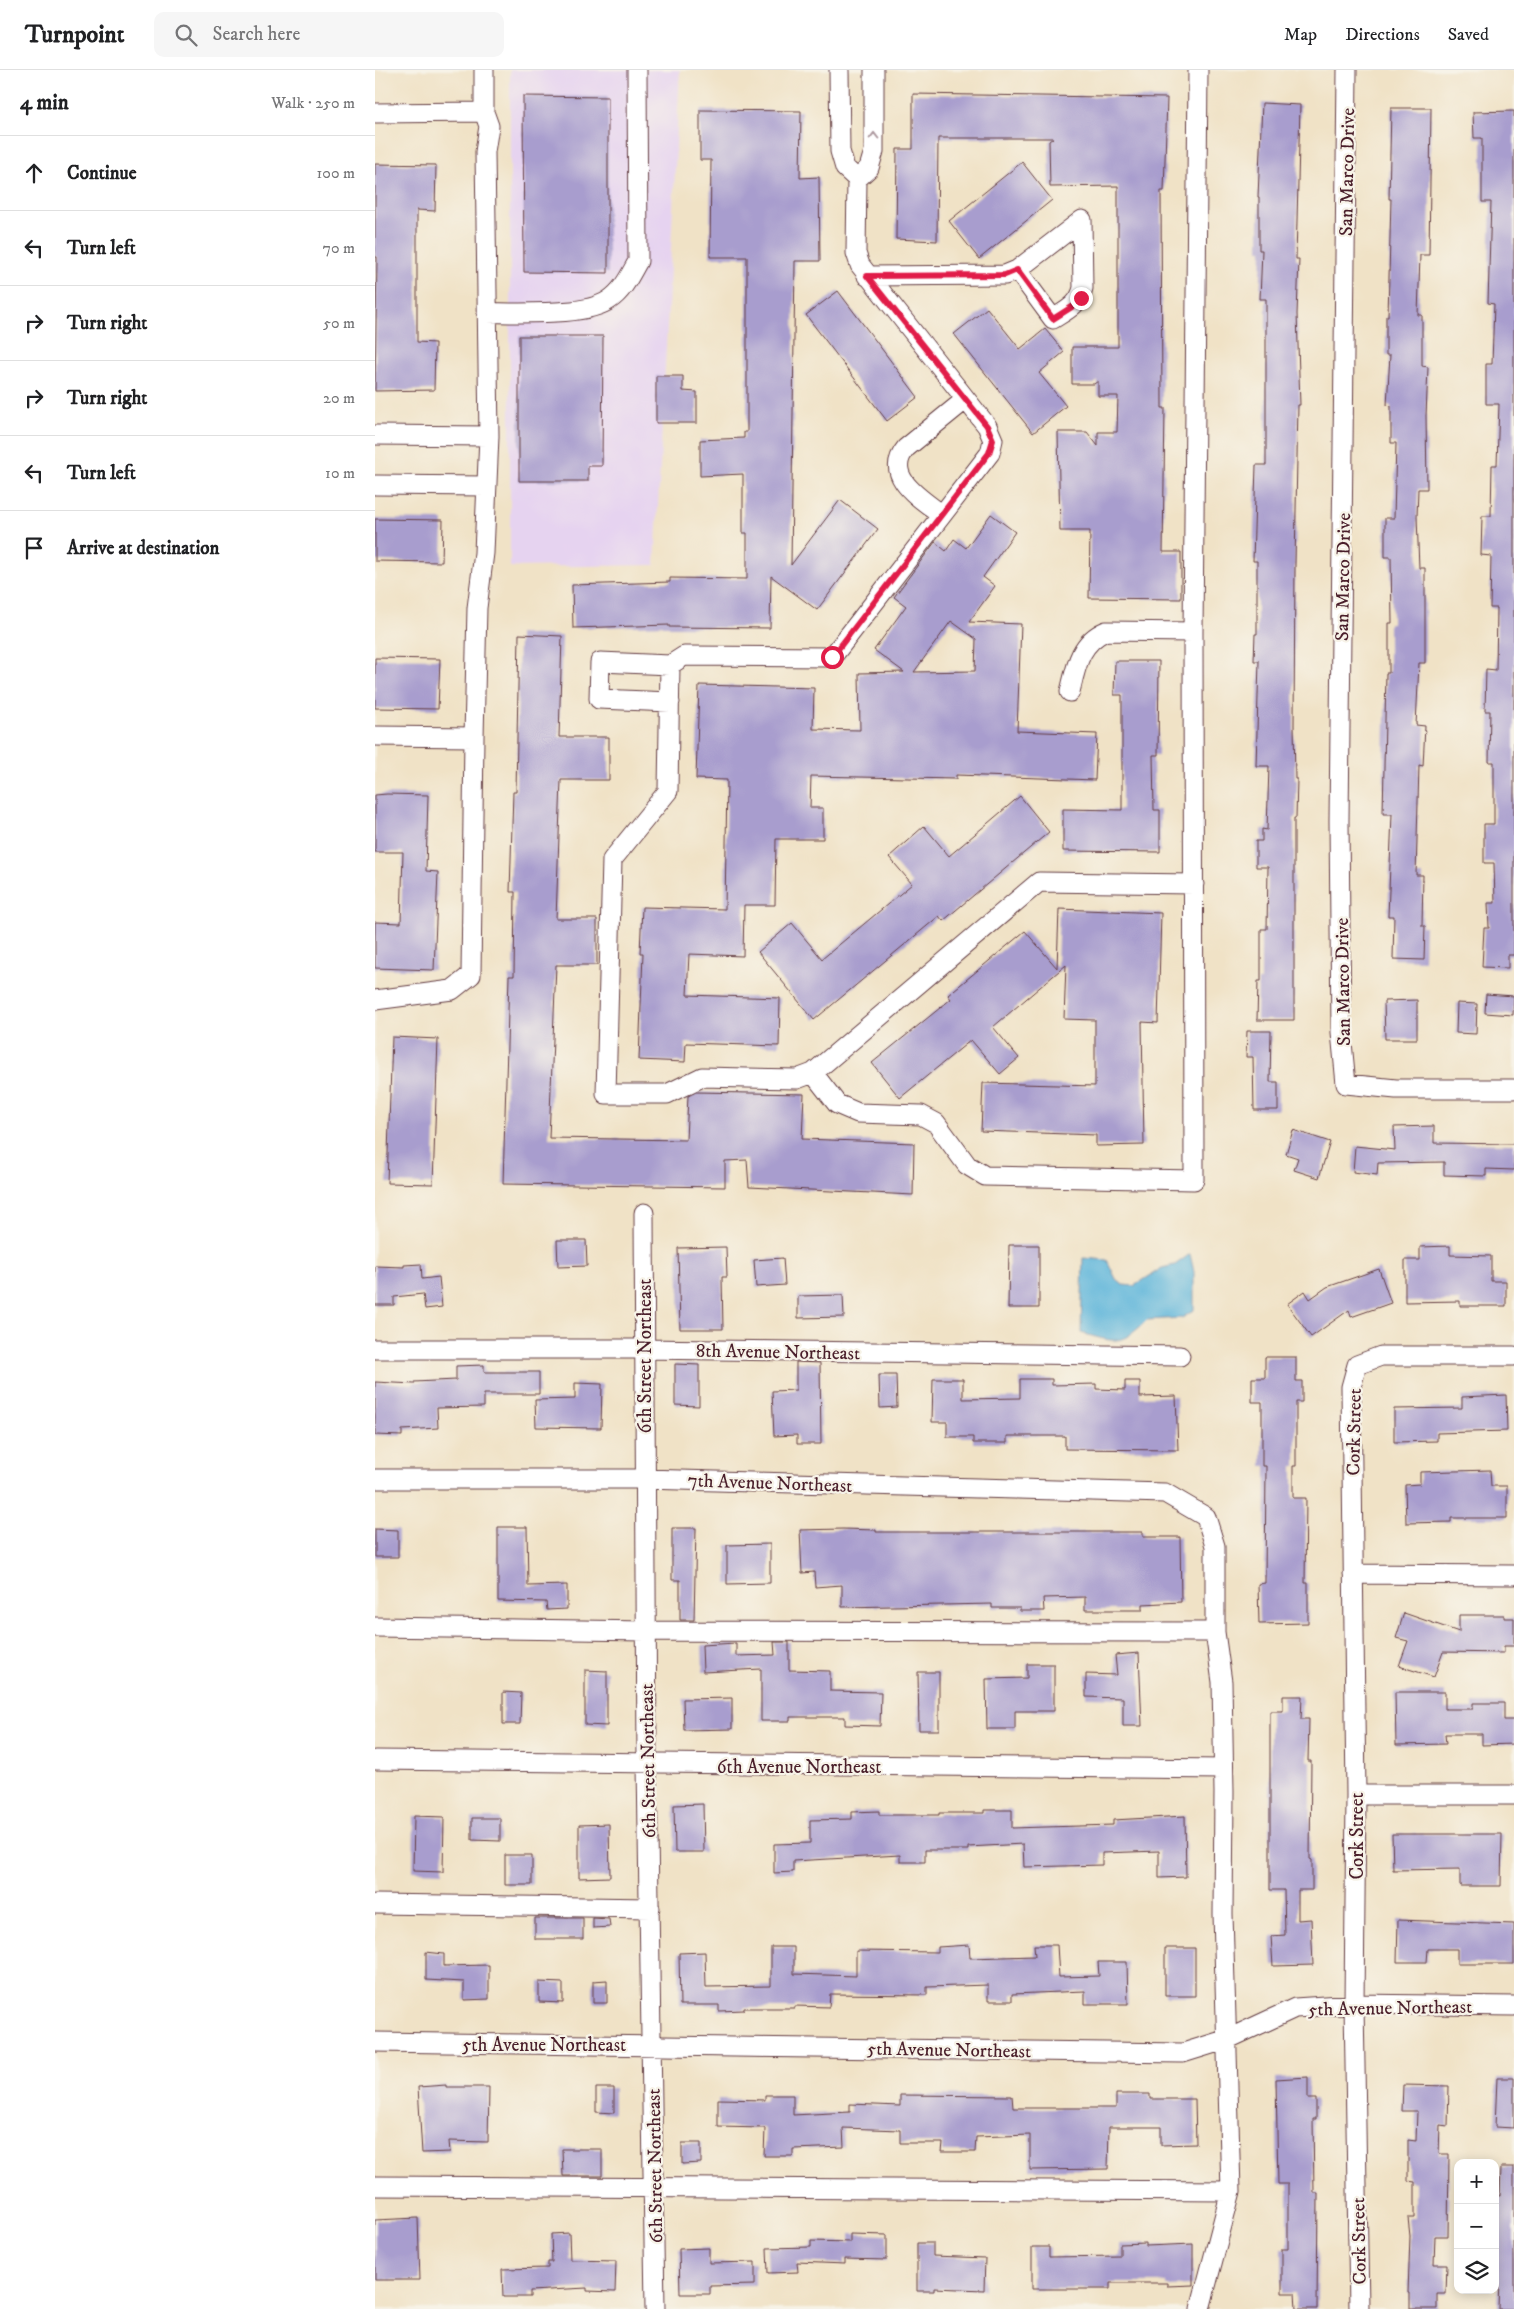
<!DOCTYPE html>
<meta charset="utf-8">
<style>
:root{--surface:#fff;--page:#f6f6f6;--text:#202124;--muted:#757577;--line:#e0e0e0}
body{margin:0;font-family:"IM FELL DW Pica",serif;background:var(--page);color:var(--text)}
.controls{position:absolute;right:15px;bottom:15px;display:grid;overflow:hidden;border-radius:10px;box-shadow:0 2px 12px #0003}
.controls button{width:45px;height:45px;display:grid;place-items:center;padding:0;border:0;border-bottom:1px solid var(--line);background:var(--surface);color:var(--text);font:25px sans-serif}
.stop{position:absolute;width:15px;height:15px;margin:-11px;border:4px solid #e11d48;border-radius:50%;background:#fff}
.stop.end{background:#e11d48;border-color:#fff;box-shadow:0 1px 5px #0008}
.list{margin:0;padding:0;list-style:none}
h2{display:flex;justify-content:space-between;align-items:center;height:65px;margin:0;padding:0 20px;font-size:21px}
h2 small{font-size:16px;font-weight:400;color:var(--muted)}
.list li{display:grid;grid-template-columns:32px 1fr auto;gap:15px;align-items:center;box-sizing:border-box;height:75px;padding:0 20px;border-top:1px solid var(--line)}
.list b{display:block;font-size:19px;white-space:nowrap}
.list em{font-size:16px;font-style:normal;color:var(--muted)}
.icon{flex:none;width:28px;height:28px;fill:none;stroke:currentColor;stroke-width:2;stroke-linecap:round;stroke-linejoin:round}
.map{position:relative;flex:none;width:1139px;height:2239px;overflow:hidden}
header{display:flex;align-items:center;gap:30px;box-sizing:border-box;height:70px;padding:0 25px;background:var(--surface);border-bottom:1px solid var(--line)}
header strong{font-size:24px}
nav{display:flex;gap:28px;margin-inline-start:auto;font-size:18px}
.search{width:350px;height:45px;background:var(--page);display:flex;align-items:center;gap:12px;box-sizing:border-box;padding:0 18px;border-radius:10px;color:var(--muted);font-size:19px}
main{display:flex}
aside{flex:1;background:var(--surface)}
.map>svg:first-child{display:block}
</style>
<header>
<strong>Turnpoint</strong>
<div class="search"><svg class="icon" aria-label="search" viewBox="0 0 24 24"><circle cx="10" cy="10" r="6"/><path d="M15 15l6 6"/></svg>Search here</div>
<nav><a>Map</a><a>Directions</a><a>Saved</a></nav>
</header>
<main>
<aside>
<h2>4 min<small>Walk · 250 m</small></h2>
<ul class="list">
<li><svg class="icon" aria-label="ahead" viewBox="0 0 24 24"><path d="M12 20V5M6 11l6-6 6 6"/></svg><div><b>Continue</b></div><em>100 m</em></li>
<li><svg class="icon" aria-label="left" viewBox="0 0 24 24"><path d="M17 20v-9H6M10 6l-5 5 5 5"/></svg><div><b>Turn left</b></div><em>70 m</em></li>
<li><svg class="icon" aria-label="right" viewBox="0 0 24 24"><path d="M7 20v-9h11M14 6l5 5-5 5"/></svg><div><b>Turn right</b></div><em>50 m</em></li>
<li><svg class="icon" aria-label="right" viewBox="0 0 24 24"><path d="M7 20v-9h11M14 6l5 5-5 5"/></svg><div><b>Turn right</b></div><em>20 m</em></li>
<li><svg class="icon" aria-label="left" viewBox="0 0 24 24"><path d="M17 20v-9H6M10 6l-5 5 5 5"/></svg><div><b>Turn left</b></div><em>10 m</em></li>
<li><svg class="icon" aria-label="arrive" viewBox="0 0 24 24"><path d="M6 21V4h12l-3 4 3 4H6"/></svg><div><b>Arrive at destination</b></div></li>
</ul>
</aside>
<div class="map">
<svg width="1139" height="2239" viewBox="0 0 1139 2239">
<rect width="100%" height="100%" fill="#f7f3e8"/>
<filter id="ink" filterUnits="userSpaceOnUse"><feTurbulence type="fractalNoise" baseFrequency=".02" numOctaves="2"/><feDisplacementMap in="SourceGraphic" scale="10" xChannelSelector="R" yChannelSelector="G"/><feConvolveMatrix kernelMatrix="1 2 1 2 8 2 1 2 1" color-interpolation-filters="sRGB"/></filter>
<filter id="wash" filterUnits="userSpaceOnUse"><feTurbulence type="fractalNoise" baseFrequency=".0096" numOctaves="4" result="noise"/><feDisplacementMap in="SourceGraphic" scale="20" xChannelSelector="R" yChannelSelector="G"/><feGaussianBlur stdDeviation="1.12" result="paint"/><feColorMatrix in="noise" values="0 0 0 0 0 0 0 0 0 0 0 0 0 0 0 0 0 1.4 0 .05"/><feComposite in="paint" operator="in"/></filter>
<g filter="url(#wash)">
<rect width="100%" height="100%" fill="#f0e2c6"/>
<path fill="#e6d3f0" d="M135,0H305L280,495L135,497Z"/>
<path fill="#5db5da" stroke="#546a82" d="M815,1184L819,1202V1240L807,1248L772,1250C745,1277 740,1272 706,1263L708,1188L732,1190L741,1209L748,1215L759,1216L787,1198L800,1195Z"/>
<g id="blocks">
<path fill="#a89dce" fill-rule="evenodd" d="M538,24L792,28L789,121H786L787,338H790L788,482H806V529L714,528L715,461H685L683,362H712L723,376V362H742L743,326H723V311L719,314H697V277H743V116L675,117L674,71L678,68H563L562,171L521,169L522,79H538Z
M148,26L233,27V203L149,202Z
M887,33L925,35L921,189H924L922,244L925,335H923L920,493L919,655L920,709H922L921,748H919V950H882L883,911H886V859H892L893,797H881V771H887V759L892,760L894,696H881L884,591H879L880,564H882V491H878L881,395H891V229H885L887,180H884V127H883Z
M1016,38H1056L1054,185H1045L1043,245H1047V296L1053,297L1051,346L1052,419H1043L1042,447L1044,498H1050V593H1044L1041,655L1050,656L1048,696L1044,695L1041,805H1048L1047,856H1050L1049,890L1018,889L1019,846H1013L1017,744H1008L1011,603H1014V553H1017L1016,487H1010V448H1019L1021,373H1016V336L1012,335L1015,285H1011V246H1013L1016,129H1014Z
M325,40L426,41L425,108L444,107L445,191H420L416,495L465,430L503,459L442,540L396,506L395,558L294,557V555L198,558L197,515L295,512V508L372,509V463H368V404L325,406V370L369,368V362H372V187H335L336,90H325Z
M1139,41V885H1133V898L1107,897L1109,858H1114L1113,833H1120L1119,793H1109V754H1119V692H1114L1115,641H1110L1111,599L1121,600L1122,538H1115L1116,486L1106,485L1107,446H1116L1117,395H1122L1124,334H1111V294H1117L1119,234L1113,233L1116,132H1107V68H1099L1098,42Z
M647,92L677,130L604,189L574,151Z
M0,94L61,95L60,141L42,140V272L60,273L59,320L0,321L2,187H0Z
M463,221L543,327L512,351L431,245Z
M612,238L645,279L670,259L689,282L664,303L691,336L658,363L579,264Z
M144,266H228L227,396H213V411H144Z
M281,306H308V321L322,322V353H281Z
M616,444L640,462L608,507L620,516L594,552L646,554L642,661L722,664L720,710L581,705V709L436,706L435,738H448V769H401L400,835H369L368,886L314,884L312,925L405,928L404,976L311,973L310,992L264,990L268,883H265L267,837L350,839L352,710L321,709L324,615L439,618L438,659L485,660L484,603L529,602L499,580L531,536L519,527L560,472L571,481L579,469L591,478ZM576,551L601,569L600,601L539,602Z
M0,449L68,450L67,492L0,491Z
M144,564L187,566L184,667H234V710H186L181,849H222V895H181L174,1068L311,1070L313,1026L321,1022L429,1024L427,1069L539,1073L538,1125L374,1117L372,1090L350,1091V1117L128,1114L134,906H139L140,822H135L138,722H141Z
M0,588L65,589L63,639L0,638Z
M740,591H784L783,685H778L779,740H785V782L688,781V739L747,740V625H739Z
M12,724L53,725L51,801L63,802L59,900L0,898V852L26,853L28,782H0V725Z
M645,726L674,762L568,851L564,846L439,950L383,882L417,853L447,889L537,814L514,787L549,756L574,786Z
M684,839L786,843L783,953L767,952L769,1075L721,1076V1065L606,1061L608,1013L720,1016V950L689,949L691,895L618,957L644,988L625,1004L596,970L525,1028L497,993L576,929L573,925L650,861L682,898Z
M1111,924L1139,926L1138,945L1110,943Z
M1042,930V969H1010L1009,931Z
M1082,933L1102,934L1101,964L1081,963Z
M872,961H896L895,1012H903V1040H879L878,987H871Z
M17,967L63,969L58,1114L12,1113Z
M1059,1056V1073L1139,1074V1100L1111,1099V1106L1069,1105V1092L1003,1093L1002,1105L978,1102L980,1076L1020,1080L1019,1057Z
M918,1060L955,1072L944,1108L919,1100L923,1088L911,1084Z
M182,1170H211L212,1196L183,1197Z
M634,1175H664V1238H633Z
M1075,1176V1185L1116,1186V1211H1131V1236H1085V1231L1030,1232V1190H1045V1177Z
M351,1177L352,1207H347L348,1259H305L303,1178Z
M408,1188L410,1215L381,1217L379,1190Z
M46,1194L47,1209L64,1207L67,1237L50,1239L48,1224L19,1227V1235H0V1196L29,1197V1195Z
M1004,1199L1016,1233L976,1247L974,1240L936,1267L912,1234L930,1221L935,1229L952,1217Z
M468,1225L469,1247L423,1248V1226Z
M890,1287H921V1311H927V1332H921V1396H918V1428H931L930,1513H933V1553L884,1554L883,1514L890,1513L891,1396H887V1332H877V1308H890Z
M421,1292L445,1293L446,1374H422V1365L399,1366L397,1321L421,1320Z
M300,1294L324,1295V1336L300,1335Z
M109,1295V1302H164V1324H109V1337L62,1338L63,1358L27,1360V1366L0,1365V1312L39,1314V1312L81,1310V1296Z
M504,1305H521L522,1337L505,1338Z
M558,1309H588V1329L645,1328V1309H677V1315L721,1314V1319L750,1320V1311H765V1327L801,1326L803,1380L690,1379V1366H632V1373H598V1367H572V1352H557Z
M200,1313L227,1314L226,1358L161,1357L160,1330L200,1329Z
M1131,1325L1132,1361L1062,1363V1371L1019,1372V1339L1087,1338V1327Z
M1115,1400L1116,1416H1132V1448H1076V1452L1031,1453L1030,1415L1045,1414V1402Z
M123,1457H152L153,1516L192,1515V1539L172,1540L171,1532L123,1531Z
M297,1458H321L319,1550H305V1510H297Z
M0,1459L23,1460V1487H0Z
M468,1459L501,1460V1462H768V1467H805L806,1532L768,1534V1540H710V1527L668,1528L669,1541H645V1538H617V1534L467,1537V1515L440,1517L439,1502L427,1503L425,1460Z
M395,1474V1513L352,1514V1475Z
M1029,1543L1084,1562V1545H1129V1548H1139V1576H1129V1583L1068,1582L1059,1607L1024,1596L1033,1571L1021,1568Z
M399,1572H414V1600L455,1601V1621L506,1622L505,1656L470,1655V1647H415V1651H386V1599L328,1602L327,1575L361,1573V1586L400,1585Z
M764,1583L767,1656H748V1628L711,1627V1604L742,1605L740,1585Z
M652,1594H679V1641H640V1659H612L611,1609L652,1608Z
M210,1600L232,1601V1656L210,1655Z
M543,1602H564V1660H544Z
M128,1622L146,1623L145,1654H128Z
M1020,1622H1070V1639H1098V1633H1129V1650H1139V1674L1107,1675V1664H1070L1071,1674L1021,1675Z
M908,1626H927L926,1649H934L933,1691H936L935,1789L937,1790V1820H923V1850L936,1849L938,1895L898,1896L896,1866L910,1865L909,1820H895V1641H908Z
M357,1628V1659L309,1660L308,1629Z
M328,1734L329,1782H300L299,1735Z
M609,1740H637V1758L738,1755V1750L810,1746L811,1807L784,1808V1781L727,1783V1795L649,1797L648,1774L593,1777V1780H550V1792H525V1785L418,1791V1802L399,1803V1774L435,1773V1750L477,1749V1742L504,1741V1745H564V1743H609Z
M39,1746L69,1747L68,1802L38,1801Z
M97,1748H125V1771L97,1770Z
M234,1754L235,1807L204,1808V1755Z
M1017,1764H1127L1126,1816H1085V1799L1018,1800Z
M130,1785H157V1815H130Z
M160,1848H208V1869H160Z
M218,1848L234,1849L235,1857L218,1858Z
M1023,1850L1139,1854V1894H1082V1879H1053L1052,1892H1022Z
M594,1875L595,1888L660,1886L659,1875H682L684,1907L724,1906L723,1892H752L753,1934H710V1921L637,1924V1931H613V1915L552,1917V1925L455,1924L454,1937L420,1936V1938H369V1940L344,1941V1935H305L304,1883L330,1882L331,1917L396,1916V1877H419V1904L481,1906V1881L563,1882V1877Z
M790,1878H820V1926H790Z
M51,1882L69,1884V1896L114,1895V1929L89,1930V1912L51,1910Z
M232,1910V1933H218V1911Z
M164,1912L188,1913V1933L164,1932Z
M933,2007V2029H941V2049H938L939,2123H943L942,2239H921L920,2223H907V2179H913V2114H903L901,2009Z
M1122,2008H1139V2058L1120,2057Z
M71,2015V2017H114L113,2072L74,2071L75,2082L47,2083L43,2017Z
M1028,2015L1074,2016L1073,2056L1065,2055L1064,2084H1074L1073,2166H1060L1059,2194H1072L1071,2224H1062V2239H1035V2223H1033L1035,2166L1033,2148H1040V2112L1033,2111V2070L1041,2071L1042,2041H1027Z
M221,2018H239V2043L221,2042Z
M741,2024H775V2029H820L821,2074L786,2075V2057H734L733,2099L655,2100V2065L601,2067L600,2082H567L568,2073H525V2060L468,2058L469,2077L418,2079V2086H389L390,2058L343,2057V2029L390,2030V2025H418V2045L475,2042V2034L525,2036V2025L637,2026L638,2038H741Z
M307,2073H326V2093L307,2094Z
M187,2079H227V2106H188Z
M1126,2097H1139V2239H1123L1124,2208H1120V2125L1125,2126Z
M43,2148L45,2210H0V2150Z
M194,2163L195,2190L241,2191L240,2222L212,2221V2218L155,2221V2227H128L127,2199L173,2198V2192H177L176,2164Z
M475,2164L512,2165V2190L470,2189V2194L422,2192L423,2202L393,2203L392,2178L436,2177V2171L475,2172Z
M542,2173H558V2186L610,2188L609,2220L559,2218V2221H542Z
M771,2173V2176L818,2174V2215L792,2216V2213H735V2219H657V2177H674V2187L745,2186V2174Z
M334,2178V2193L380,2192V2215L335,2216V2224H305L304,2179Z"/>
</g>
</g>
<g filter="url(#ink)">
<use href="#blocks" fill-opacity="0" stroke="#633c42" stroke-width="1"/>
<g fill="none" stroke-linecap="round" stroke-linejoin="round">
<g stroke="#633c42" stroke-width="21">
<path id="minor" d="M464,0L465,81L470,98L482,109
M972,0L964,751L966,962L971,1014L1021,1019H1139
M0,43L109,42
M492,206L630,205L642,200L707,150L708,218C704,235 692,240 678,249L642,200
M112,243C142,242 210,247 234,230C248,221 255,205 263,191L262,0
M0,365L114,366
M0,415L111,416
M567,445C547,429 507,407 531,378L590,330
M695,622C701,596 705,572 731,561L818,562
M295,632L224,629L225,592L295,595
M0,666L99,667L102,538L109,483L114,366L110,82L114,56L109,42V0
M819,814L664,812L438,1003L462,1034L483,1043L546,1045L561,1053L592,1095L610,1106L819,1110L818,562L823,0
M0,930L77,920L96,905L99,667
M438,1003L422,1009L327,1007L292,1024H231L237,790L293,721L295,595L309,586L457,587L615,383L618,370L612,356L485,195L481,183L482,109L494,98L499,81V0
M269,1143L272,1695L280,2239
M0,1279H269L805,1286
M0,1409H269L790,1423L831,1447L840,1476V1562L271,1561L0,1557
M978,1504L1139,1505
M0,1690L848,1699
M981,1725H1139
M0,1834L275,1838
M0,1972L808,1983L853,1969L920,1938L979,1934L1139,1936
M0,2116L856,2121
M825,2239L856,2121L848,1844L849,1722L847,1612L840,1562
M984,2239L979,1934L981,1725L976,1317L982,1295L1006,1286H1139"/>
</g>
<use href="#minor" stroke="#fff" stroke-width="19"/>
</g>
<defs><path id="oneway-chevron" d="M-2-3.5L2.5 0L-2 3.5" fill="none" stroke-width="1.6" stroke-linecap="round" stroke-linejoin="round" transform="scale(1.25)"/></defs>
<use stroke="#ae9aa0" href="#oneway-chevron" transform="translate(499 66) rotate(-90)"/>
</g>
<g fill="none" stroke-linecap="round" stroke-linejoin="round" filter="url(#ink)">
<path stroke="#e11d48" stroke-width="6" d="M457,587L614,383L618,370L612,356L492,206L630,205L642,200L678,249L700,235L706,228"/>
</g>
<g text-anchor="middle" stroke-width="4.5" stroke-linejoin="round" paint-order="stroke">
<g font-size="19" fill="#4a1f2b" stroke="#f7f3e8">
<text transform="translate(971 102) rotate(-89)" y="7">San Marco Drive</text>
<text transform="translate(967 507) rotate(-89)" y="7">San Marco Drive</text>
<text transform="translate(967 912) rotate(-91)" y="7">San Marco Drive</text>
<text transform="translate(403 1281) rotate(1)" y="7">8th Avenue Northeast</text>
<text transform="translate(269 1286) rotate(-90)" y="7">6th Street Northeast</text>
<text transform="translate(978 1362) rotate(-89)" y="7">Cork Street</text>
<text transform="translate(395 1412) rotate(2)" y="7">7th Avenue Northeast</text>
<text transform="translate(272 1691) rotate(-91)" y="7">6th Street Northeast</text>
<text x="424" y="1703">6th Avenue Northeast</text>
<text transform="translate(981 1766) rotate(-90)" y="7">Cork Street</text>
<text transform="translate(1015 1937) rotate(-1)" y="7">5th Avenue Northeast</text>
<text x="169" y="1981">5th Avenue Northeast</text>
<text transform="translate(574 1979) rotate(1)" y="7">5th Avenue Northeast</text>
<text transform="translate(279 2096) rotate(-91)" y="7">6th Street Northeast</text>
<text transform="translate(983 2171) rotate(-91)" y="7">Cork Street</text>
</g>
</g>
</svg>
<div class="controls">
<button>+</button>
<button>−</button>
<button><svg class="icon" aria-label="layers" viewBox="0 0 24 24"><path d="M12 4l9 5-9 5-9-5zM3 14l9 5 9-5"/></svg></button>
</div>
<div class="stop" style="left:457px;top:587px"></div>
<div class="stop end" style="left:706px;top:228px"></div>
</div>
</main>
